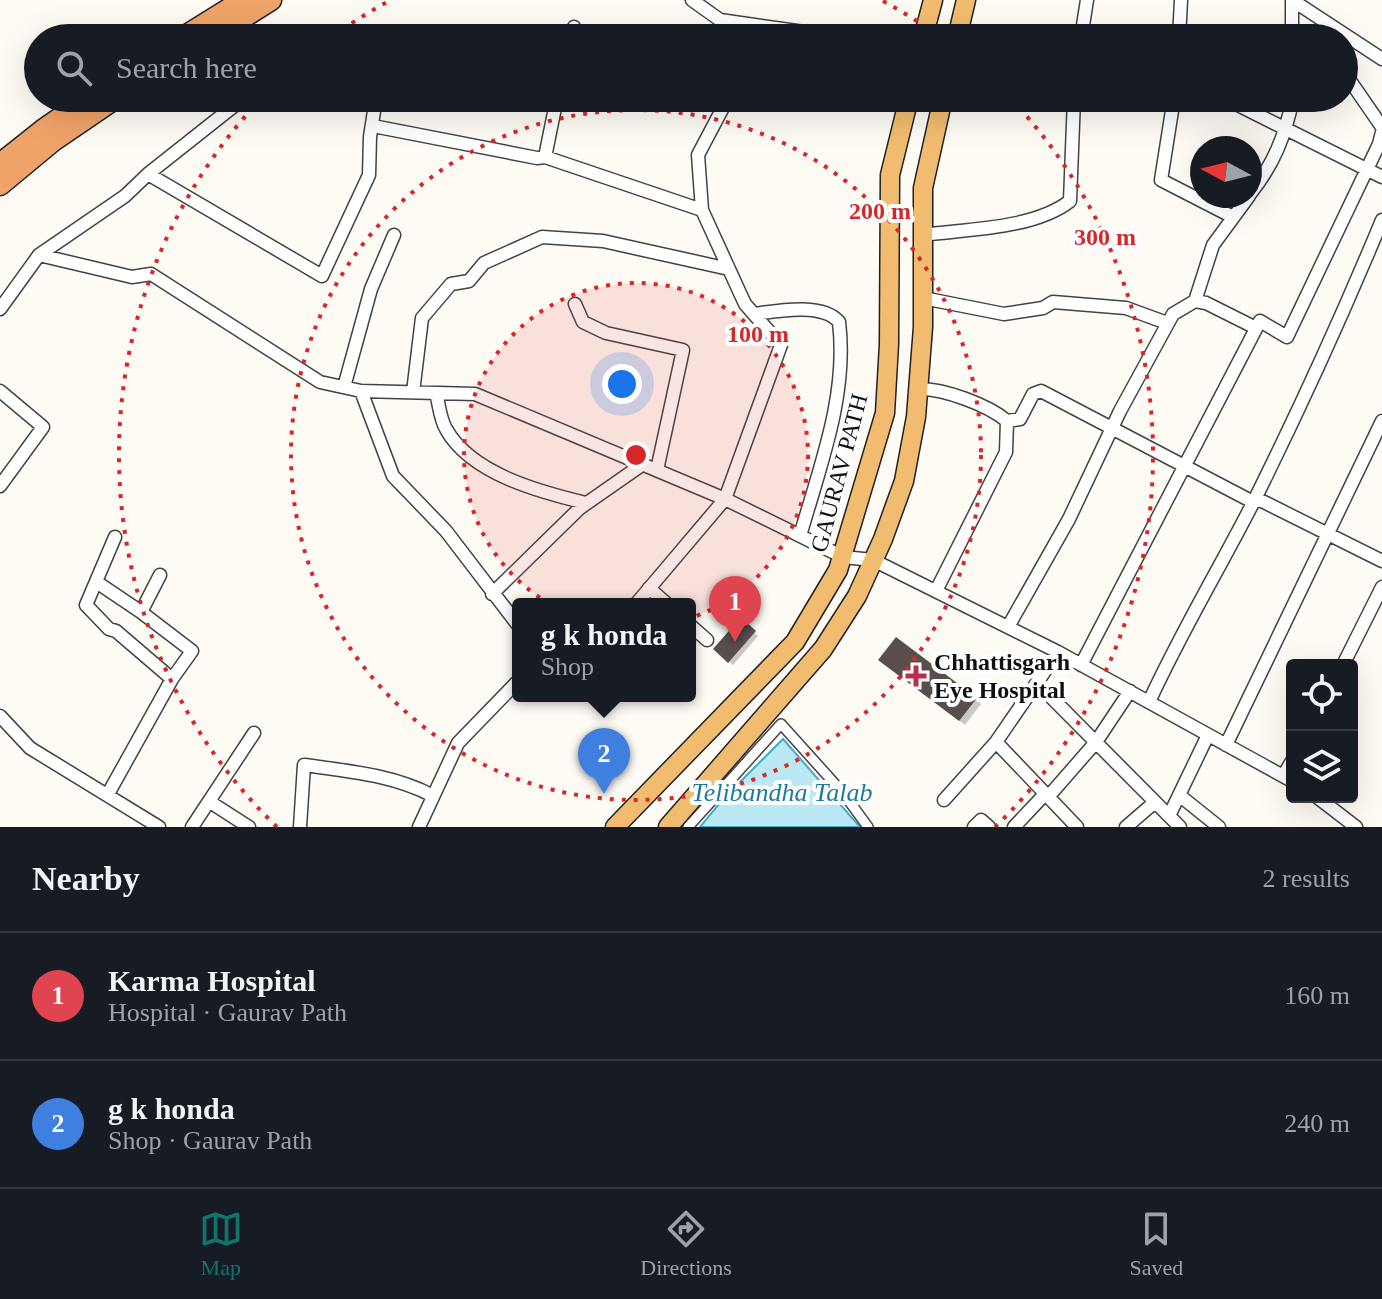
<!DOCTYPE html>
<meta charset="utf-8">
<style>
:root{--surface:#171b24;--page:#242831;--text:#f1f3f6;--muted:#9ea1a6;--line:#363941;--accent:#0f766e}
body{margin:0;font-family:Georgia,serif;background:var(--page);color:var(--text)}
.controls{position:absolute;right:24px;bottom:24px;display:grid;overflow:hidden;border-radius:8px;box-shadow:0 8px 32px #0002}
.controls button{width:72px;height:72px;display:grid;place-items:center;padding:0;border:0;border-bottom:2px solid var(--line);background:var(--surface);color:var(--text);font:40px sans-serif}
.compass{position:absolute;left:1190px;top:136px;width:72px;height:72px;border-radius:50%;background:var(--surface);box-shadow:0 8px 32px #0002;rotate:277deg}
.you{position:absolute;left:622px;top:384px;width:28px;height:28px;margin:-20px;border:6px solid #fff;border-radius:50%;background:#1a73e8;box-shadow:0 0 0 12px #1a73e833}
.badge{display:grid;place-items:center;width:52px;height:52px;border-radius:50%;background:var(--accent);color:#fff;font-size:26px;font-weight:700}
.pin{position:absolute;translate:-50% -66px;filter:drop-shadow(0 2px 4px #0008)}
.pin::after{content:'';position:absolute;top:42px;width:28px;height:24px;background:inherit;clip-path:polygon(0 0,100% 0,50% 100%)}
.popup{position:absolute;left:512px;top:598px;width:184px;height:104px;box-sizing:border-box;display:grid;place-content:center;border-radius:8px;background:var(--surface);filter:drop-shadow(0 2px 6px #0005);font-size:26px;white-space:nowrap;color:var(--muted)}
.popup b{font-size:30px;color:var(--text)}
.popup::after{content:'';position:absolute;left:50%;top:100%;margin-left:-16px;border:16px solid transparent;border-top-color:var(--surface)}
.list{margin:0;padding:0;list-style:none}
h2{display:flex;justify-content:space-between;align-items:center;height:104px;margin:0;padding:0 32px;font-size:34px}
h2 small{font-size:26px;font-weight:400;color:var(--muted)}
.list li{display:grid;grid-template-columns:52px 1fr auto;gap:24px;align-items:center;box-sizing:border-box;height:128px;padding:0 32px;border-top:2px solid var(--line)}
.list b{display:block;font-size:30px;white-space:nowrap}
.list p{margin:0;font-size:26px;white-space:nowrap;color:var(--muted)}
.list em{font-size:26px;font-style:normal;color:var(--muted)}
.icon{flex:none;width:44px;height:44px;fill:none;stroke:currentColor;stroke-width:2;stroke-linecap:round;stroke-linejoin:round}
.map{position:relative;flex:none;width:1382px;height:827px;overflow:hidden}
.search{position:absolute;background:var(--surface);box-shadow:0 8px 32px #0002;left:24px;right:24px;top:24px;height:88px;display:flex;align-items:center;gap:20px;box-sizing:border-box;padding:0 28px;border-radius:44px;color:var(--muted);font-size:30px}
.sheet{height:360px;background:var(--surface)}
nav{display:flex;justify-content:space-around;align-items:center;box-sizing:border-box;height:112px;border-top:2px solid var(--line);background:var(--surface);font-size:22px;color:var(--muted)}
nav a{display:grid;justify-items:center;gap:4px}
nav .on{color:var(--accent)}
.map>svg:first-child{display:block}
</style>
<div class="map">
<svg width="1382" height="827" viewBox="0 0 1382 827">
<rect width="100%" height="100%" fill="#fefaf4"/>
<path fill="#bae9f4" stroke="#44abc8" stroke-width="2" d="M783,739L860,827H700L724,798Z"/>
<path fill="#0003" d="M741,620L758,636L733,665L716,649Z
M886,665L975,699L981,704L965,725Z"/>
<path fill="#584f4d" d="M741,617L756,631L728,663L713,649Z
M896,637L977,698L959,721L878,660Z"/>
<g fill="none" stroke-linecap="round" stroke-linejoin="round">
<g stroke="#434343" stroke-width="12">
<path id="pedestrian" d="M688,827L781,724L844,794L868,827"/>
</g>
<g stroke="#434343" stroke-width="15">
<path id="minor" d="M692,0L720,20L732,38
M1292,0L1382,59
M720,20L847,38
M571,38L574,27
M1081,38L1087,0
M1179,38L1181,0
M1292,38V0
M1344,72L1382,127
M1174,98L1161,180L1233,217
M1224,98L1382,177
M373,126L537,158L545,157L702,210
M545,157L557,98
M148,174L322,276L369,175L370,137L376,98
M1250,194C1274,164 1285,136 1293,98
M923,235C968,229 1034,229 1070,201L1074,98
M39,255L132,277L151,274L320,382L361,391L475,394L725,499L843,557L873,560L1058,652L1292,781
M923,298L1004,314L1043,308L1053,302L1126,308L1167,323
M1195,301L1213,245L1249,196
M575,304L583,322L606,333L683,350L657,470
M0,309L39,255L125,196L148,174L244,98
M754,314C776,311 823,302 839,322C848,395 820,466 800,536
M344,387L371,289L394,235
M918,389C943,388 988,405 1007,421
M0,391L43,427L0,486
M361,391L393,476L446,531L518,625
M413,392L422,318L451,284L469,281L484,263L542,237L603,241L729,269
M436,393C439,404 440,419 446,429C471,474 540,492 586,503
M115,537L86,605L109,629L116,631L172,679
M98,583L141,612L192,651L172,679L108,794
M649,588L667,604
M936,591L1006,452L1007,421L1020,419L1033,394L1041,391L1253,502L1260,500L1382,561
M492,594L580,508L643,464
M636,604L725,499L781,345L745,304L702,210L698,155L728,98
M141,612L160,575
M690,625L707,640
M1008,627L1069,519L1120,411L1173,314L1195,301L1206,303L1256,328
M1081,665L1260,321L1287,337L1379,144L1382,132
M1343,665L1382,587
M1037,683L1180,827
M1149,702C1181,632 1221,566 1256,497C1301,406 1343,314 1382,220
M0,716L30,748L159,827
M996,742L1077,827
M1226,745L1382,421
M1283,776L1292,761
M1179,795L1219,827
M1048,797L1096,742L1130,691
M1317,797L1356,827
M944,800L996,742L1058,652
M210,802L249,827
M1169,816L1208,735
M192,827L254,733
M300,827L304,765C348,771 394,775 433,796
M419,827L458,743L518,681
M974,827L981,820L989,827
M1014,827L1045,794
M1126,827L1155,802"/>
</g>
<g stroke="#212121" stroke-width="21">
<path id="primary" d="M923,38L933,0
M957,38L966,0
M615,827L795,642L838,570L885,413L889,344L890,175L909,98
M668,827L823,649L857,596L883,539L904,481L916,417L923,327V188L943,98"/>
</g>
<g stroke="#212121" stroke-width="23">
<path id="trunk" d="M182,38L243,0
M211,38L271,0
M0,164L44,129L89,98
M0,185L53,141L116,98"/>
</g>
<use href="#pedestrian" stroke="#fff" stroke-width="9"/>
<use href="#minor" stroke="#fff" stroke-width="12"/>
<use href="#primary" stroke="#f2bc70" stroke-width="18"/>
<use href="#trunk" stroke="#f0a369" stroke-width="20"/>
</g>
<circle cx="636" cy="455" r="172" fill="#d62828" fill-opacity=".12"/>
<g fill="none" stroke="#d62828" stroke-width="4" stroke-dasharray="4 8">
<circle cx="636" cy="455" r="172"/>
<circle cx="636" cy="455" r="345"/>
<path d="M277 827A517 517 0 0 1 261 99M332 37A517 517 0 0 1 389 1M883 1A517 517 0 0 1 940 37M1011 99A517 517 0 0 1 995 827"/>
</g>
<path fill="#bb2d4d" stroke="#fff" stroke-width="3" d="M912 664h8v8h8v8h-8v8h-8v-8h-8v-8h8z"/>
<g text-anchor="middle" stroke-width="8" stroke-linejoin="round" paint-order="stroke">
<g font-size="24" fill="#101010" stroke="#fff">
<text transform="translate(839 473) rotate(-75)" y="8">GAURAV PATH</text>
</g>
<g font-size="24" font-weight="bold" fill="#101010" stroke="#fff" text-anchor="start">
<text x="934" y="670">Chhattisgarh<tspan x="934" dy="28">Eye Hospital</tspan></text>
</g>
<g font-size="26" font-style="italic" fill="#1d7c9e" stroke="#fff">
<text x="782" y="801">Telibandha Talab</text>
</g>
</g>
<circle cx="636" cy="455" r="12" fill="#d62828" stroke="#fff" stroke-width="4"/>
<g font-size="24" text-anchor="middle" font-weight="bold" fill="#d62828" stroke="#fff" stroke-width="8" stroke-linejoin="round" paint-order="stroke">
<text x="880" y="219">200 m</text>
<text x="1105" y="245">300 m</text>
<text x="758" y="342">100 m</text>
</g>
</svg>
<div class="controls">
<button><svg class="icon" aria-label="locate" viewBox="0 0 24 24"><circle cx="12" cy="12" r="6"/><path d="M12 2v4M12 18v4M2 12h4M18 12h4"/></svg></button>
<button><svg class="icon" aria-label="layers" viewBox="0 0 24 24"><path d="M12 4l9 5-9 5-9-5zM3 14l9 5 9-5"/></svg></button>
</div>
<svg class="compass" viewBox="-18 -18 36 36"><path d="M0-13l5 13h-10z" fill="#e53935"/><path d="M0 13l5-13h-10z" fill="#9ea1a6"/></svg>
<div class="you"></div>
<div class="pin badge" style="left:735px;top:642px;background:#e0444e">1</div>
<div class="pin badge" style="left:604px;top:794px;background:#3f7fe0">2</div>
<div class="popup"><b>g k honda</b>Shop</div>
<div class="search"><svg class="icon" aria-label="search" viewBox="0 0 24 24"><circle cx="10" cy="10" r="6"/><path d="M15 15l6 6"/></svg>Search here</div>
</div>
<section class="sheet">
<h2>Nearby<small>2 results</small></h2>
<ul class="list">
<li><span class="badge" style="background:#e0444e">1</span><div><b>Karma Hospital</b><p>Hospital · Gaurav Path</p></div><em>160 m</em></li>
<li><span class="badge" style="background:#3f7fe0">2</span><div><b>g k honda</b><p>Shop · Gaurav Path</p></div><em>240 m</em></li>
</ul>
</section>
<nav>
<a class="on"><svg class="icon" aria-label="map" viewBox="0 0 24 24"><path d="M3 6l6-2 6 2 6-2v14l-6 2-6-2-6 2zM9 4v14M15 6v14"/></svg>Map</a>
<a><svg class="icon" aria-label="directions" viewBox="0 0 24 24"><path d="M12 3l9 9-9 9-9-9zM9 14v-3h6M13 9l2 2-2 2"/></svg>Directions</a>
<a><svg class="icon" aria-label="saved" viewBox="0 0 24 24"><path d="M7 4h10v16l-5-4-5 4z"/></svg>Saved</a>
</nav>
